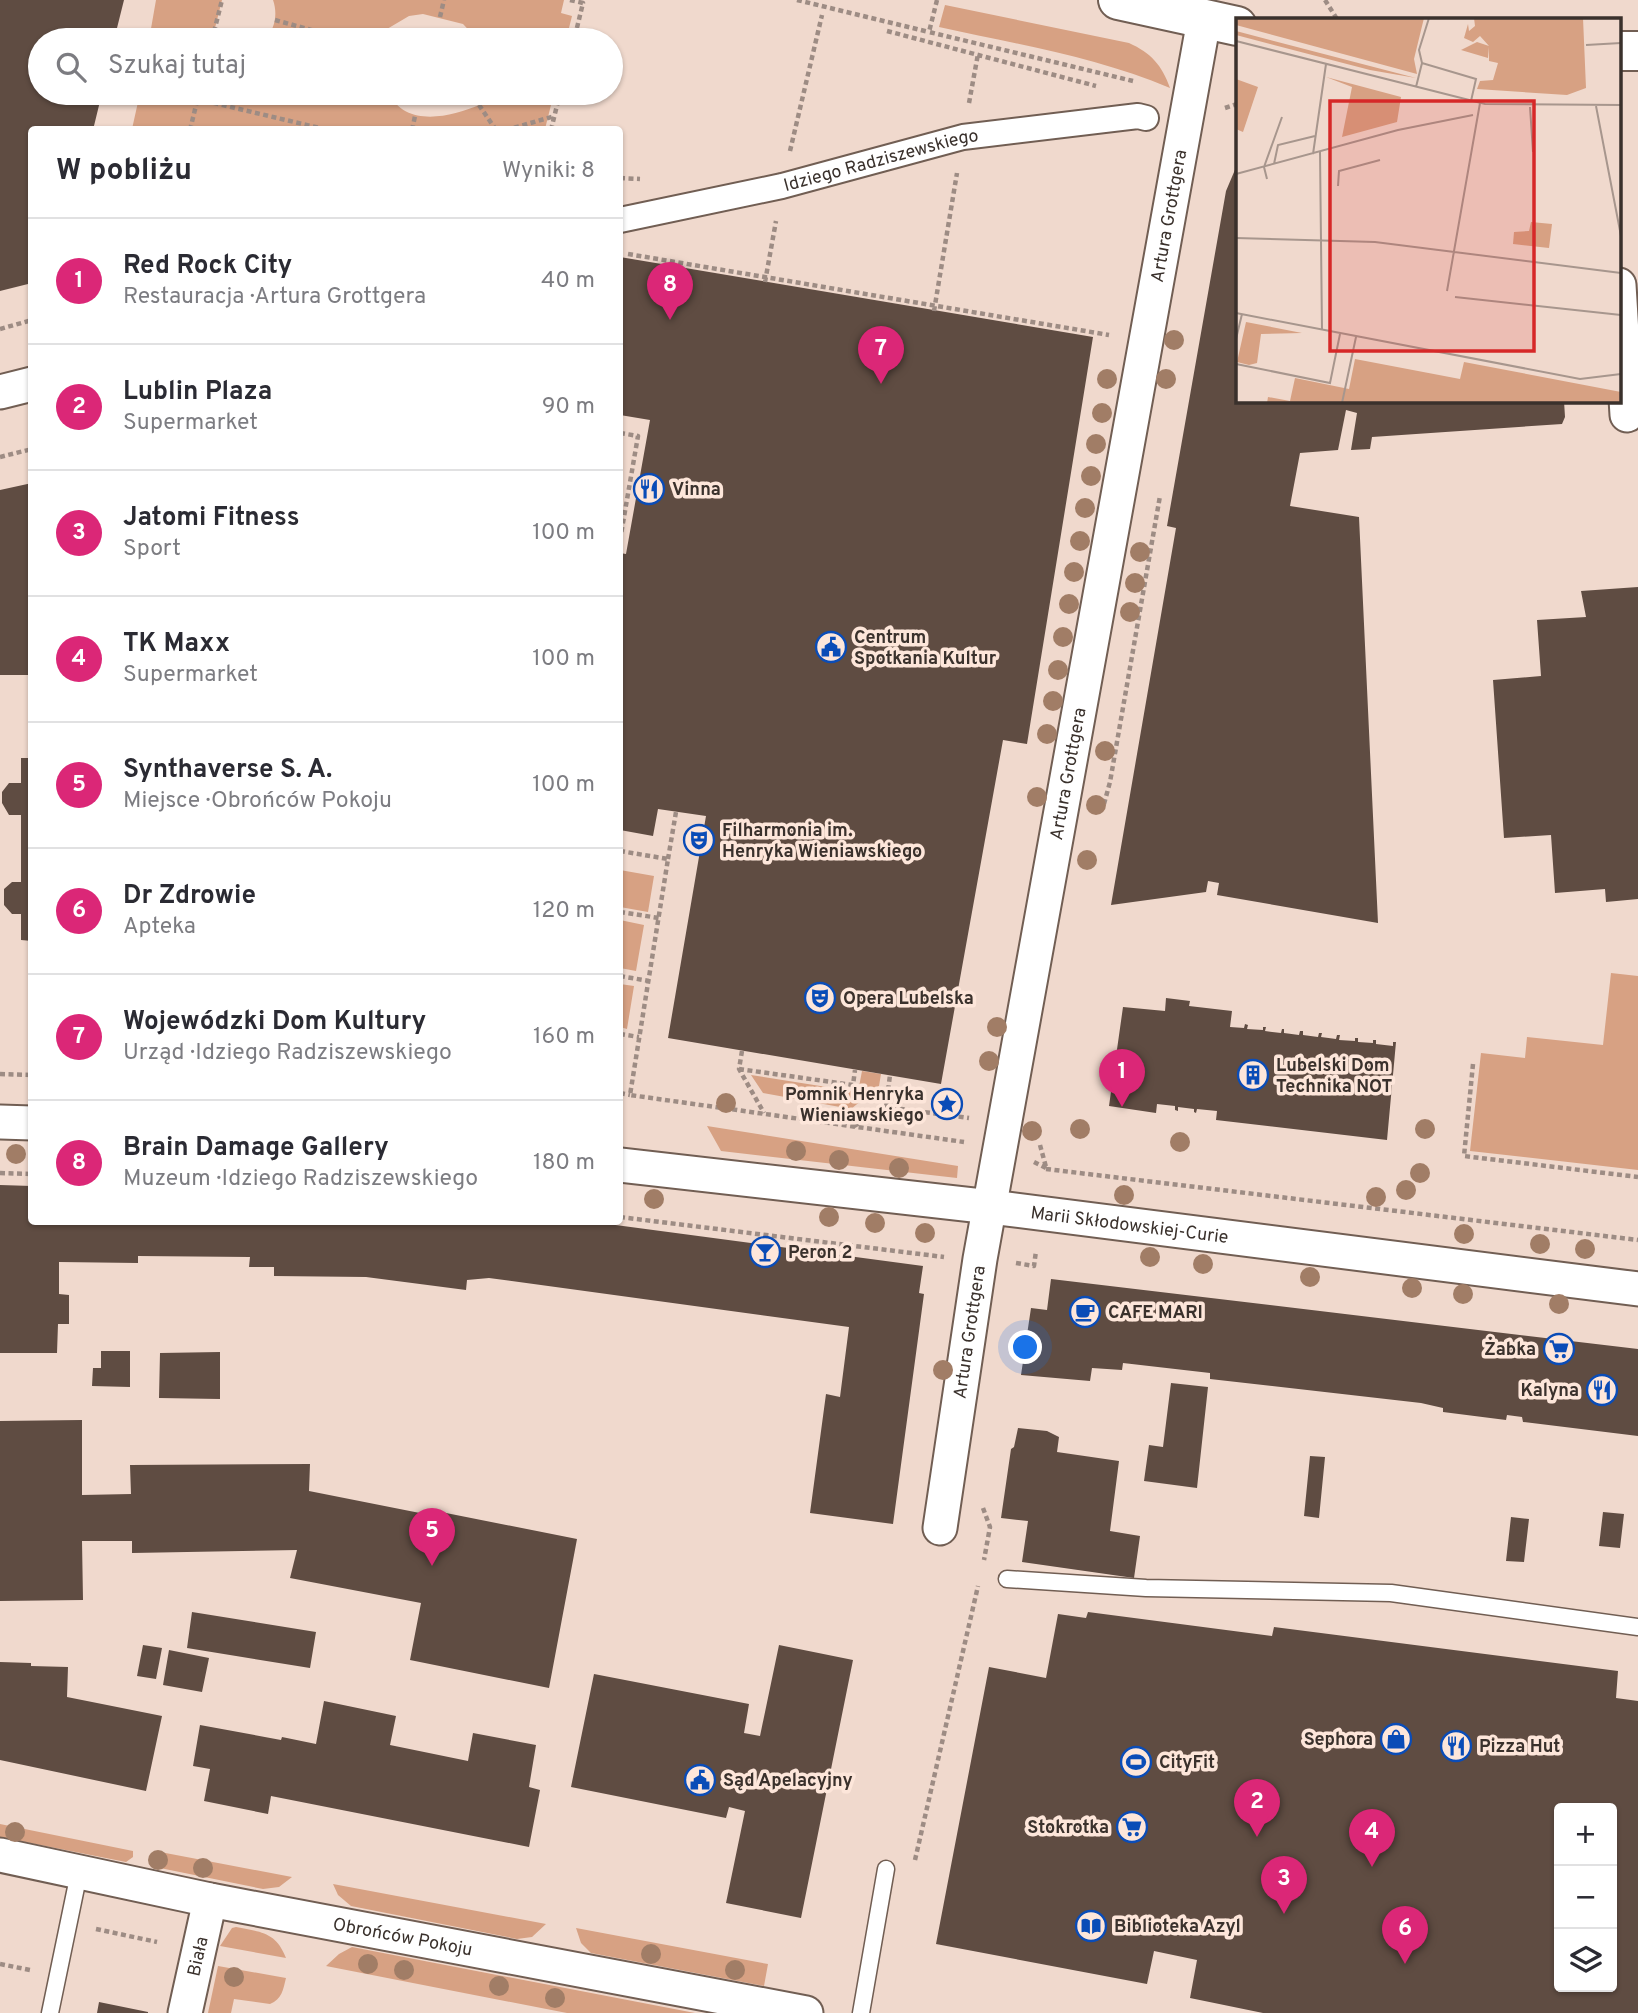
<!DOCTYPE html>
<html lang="pl">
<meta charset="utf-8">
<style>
:root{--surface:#fff;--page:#f7f7f7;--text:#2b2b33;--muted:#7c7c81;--line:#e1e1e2;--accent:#db2777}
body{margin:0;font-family:Overpass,sans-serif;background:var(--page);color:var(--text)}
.controls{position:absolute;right:21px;bottom:21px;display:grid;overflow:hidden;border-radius:7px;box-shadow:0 2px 5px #0004}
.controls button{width:63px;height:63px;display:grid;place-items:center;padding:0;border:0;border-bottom:2px solid var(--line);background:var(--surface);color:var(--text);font:35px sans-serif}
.you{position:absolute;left:1026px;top:1348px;width:24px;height:24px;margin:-18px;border:5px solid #fff;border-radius:50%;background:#1a73e8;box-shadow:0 0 0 10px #1a73e833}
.badge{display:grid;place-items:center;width:46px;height:46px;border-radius:50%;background:var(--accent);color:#fff;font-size:23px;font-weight:700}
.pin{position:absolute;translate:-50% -58px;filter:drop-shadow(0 2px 4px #0008)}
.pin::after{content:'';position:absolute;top:37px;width:24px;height:21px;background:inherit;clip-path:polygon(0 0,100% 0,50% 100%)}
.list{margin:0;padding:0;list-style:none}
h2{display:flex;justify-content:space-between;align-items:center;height:91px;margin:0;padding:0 28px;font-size:30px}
h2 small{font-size:23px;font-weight:400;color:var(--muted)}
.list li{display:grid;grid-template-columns:46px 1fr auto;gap:21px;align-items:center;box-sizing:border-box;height:126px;padding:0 28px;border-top:2px solid var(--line)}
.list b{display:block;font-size:26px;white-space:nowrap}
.list p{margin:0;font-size:23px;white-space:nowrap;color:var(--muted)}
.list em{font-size:23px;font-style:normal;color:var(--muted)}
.icon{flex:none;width:38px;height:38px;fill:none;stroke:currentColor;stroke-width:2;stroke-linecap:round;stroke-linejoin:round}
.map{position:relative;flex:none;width:1638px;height:2013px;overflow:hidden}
.search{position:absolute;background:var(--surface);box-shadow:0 2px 5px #0004;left:28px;top:28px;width:595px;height:77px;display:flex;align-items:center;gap:18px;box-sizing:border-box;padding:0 24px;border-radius:38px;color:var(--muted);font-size:26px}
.panel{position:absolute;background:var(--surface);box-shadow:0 2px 5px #0004;left:28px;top:126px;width:595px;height:1099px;border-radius:7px}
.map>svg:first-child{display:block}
</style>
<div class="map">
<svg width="1638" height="2013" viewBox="0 0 1638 2013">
<rect width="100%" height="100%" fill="#f0d9cd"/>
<path fill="#d7a183" d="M156,0H222L212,40H149Z
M273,0H564L561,13L572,16L566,40H478L463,24L423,14L409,16L387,29L382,40H264C275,30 278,14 273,0Z
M945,5L1129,43C1151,53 1162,65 1170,88C1097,57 1016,44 939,27Z
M140,93H389C405,128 451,117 479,105L483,93H554L545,129H132Z
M620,870L654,876L648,912L620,907Z
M620,920L644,925L636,971L620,968Z
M1611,973L1638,976V1170L1470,1151L1481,1053L1525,1058L1527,1037L1603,1045Z
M620,984L634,986L627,1029L620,1027Z
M862,1071L881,1074L879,1086L851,1109L763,1093L751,1075L858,1092Z
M707,1126L958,1166L957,1178L721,1151Z
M0,1824L133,1851V1857L126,1862L0,1837Z
M155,1851L292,1877L279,1887L263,1889L155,1867Z
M333,1884L546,1924L532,1937L517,1939L351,1906L338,1895Z
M236,1927C261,1932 276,1932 286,1958L220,1946L232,1928Z
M576,1928L768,1964L764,1986L591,1953L581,1943Z
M352,1947L695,2013H567L326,1966L339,1954Z
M218,1966L286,1978C283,1990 282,1999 270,2004L234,1999L231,2013H208Z"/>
<path fill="#5f4c42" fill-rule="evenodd" d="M0,0H124L114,40H40V93H102L93,130H32V283L0,291Z
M1237,165V401H1564L1565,417L1562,424L1372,437L1370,449L1351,450L1357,413L1346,410L1338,450L1300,453L1290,506L1359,517L1378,923L1217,895L1219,883L1208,881L1206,892L1111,905L1176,528L1167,526L1226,191Z
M620,257L1093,337L1027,744L1003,740L941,1084L668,1038L706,816L658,809L653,836L620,830V553L626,554L650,420L620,415Z
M32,483V675H0V490Z
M1638,587V899L1606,902L1605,889L1555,893L1551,835L1504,838L1493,680L1541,676L1537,620L1586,617L1581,591Z
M21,758H32V941L21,940V914H12L4,905V889L12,882H21V815H9L2,803V792L9,783H21Z
M1166,998L1190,1001L1189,1006L1232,1011L1230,1027L1244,1028L1245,1024L1248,1025L1247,1029L1263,1030V1027H1266L1265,1031L1281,1033L1282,1029H1284V1033L1299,1035L1300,1031H1303V1035L1318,1037L1319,1033H1322L1321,1037L1336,1039L1337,1035H1340L1339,1040L1355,1041V1038H1358V1042L1373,1043V1040H1376V1044L1393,1046V1042H1396L1387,1140L1216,1120L1217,1111L1197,1109L1196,1113L1194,1112V1109L1178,1107V1111L1175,1110V1106L1157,1104L1156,1113L1109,1106L1123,1007L1165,1011Z
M0,1185L32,1186V1222H593L923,1266L919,1293L924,1294L893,1524L810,1513L826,1394L840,1397L849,1327L489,1278L467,1280L466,1290L366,1277L274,1276V1267H249L250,1257L138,1256V1263L59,1262V1294L69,1295V1324H58L57,1353H0Z
M1051,1279L1638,1349V1436L1523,1422L1522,1417L1507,1415L1506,1420L1443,1412V1408L1421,1403L1210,1379V1373L1123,1363L1122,1370L1092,1368L1090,1381L1021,1375L1031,1308L1047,1310Z
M101,1351H130V1387L92,1386L93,1368H101Z
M220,1352V1399L159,1398L160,1353Z
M1171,1383L1208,1387L1197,1488L1144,1481L1149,1445L1163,1447Z
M82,1420V1495L131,1494L130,1465L310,1464L309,1491L440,1517L441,1512L577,1539L549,1688L410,1660L421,1603L290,1578L297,1550L132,1553V1541H82L83,1600L0,1601V1421Z
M1018,1428L1047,1431L1059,1437L1057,1452L1119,1461L1110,1531L1140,1536L1134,1578L1022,1562L1028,1521L1001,1518L1011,1449L1014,1447Z
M1310,1456L1325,1457L1319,1518L1304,1516Z
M1603,1512L1624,1514L1620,1548L1599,1546Z
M1511,1517L1529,1519L1524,1562L1506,1561Z
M192,1612L316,1632L310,1668L187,1648Z
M1088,1612L1272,1636L1274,1627L1618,1671L1616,1698L1638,1701V2013H1263L1190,1998L1197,1960L1154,1951L1147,1984L936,1944L989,1667L1046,1678L1058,1614L1086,1618ZM1559,1808H1612V1987H1559Z
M143,1645L162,1648L156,1679L137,1676Z
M779,1645L853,1660L801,1918L726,1903L745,1811L729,1807L726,1818L571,1787L594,1674L749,1704L744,1733L760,1736Z
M169,1650L209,1658L202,1692L163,1685Z
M0,1662L31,1663V1666L68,1667L67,1697L162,1716L146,1791L0,1760Z
M324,1701L396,1716L390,1745L468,1761L473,1733L536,1745L529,1787L540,1790L529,1847L271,1796L268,1814L204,1801L210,1769L193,1766L200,1725L281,1740L282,1737L316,1744Z
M99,2002L148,2012V2013H97Z"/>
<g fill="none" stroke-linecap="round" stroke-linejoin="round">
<g stroke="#715e53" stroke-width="19">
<path id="service" d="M1007,1579L1146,1588L1391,1593L1638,1627
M50,2013L79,1873
M861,2013L886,1869"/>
</g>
<g stroke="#715e53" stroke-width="28">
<g id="pedestrian">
<path id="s1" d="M620,220L782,186L963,137L1138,116L1146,118"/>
</g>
</g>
<g stroke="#715e53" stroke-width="37">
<g id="minor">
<path d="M1619,285L1627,415"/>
<path d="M0,392L32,384"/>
<path d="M0,1122L32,1123"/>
<path id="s2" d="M620,1165L991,1207L1638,1289"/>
<path id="s3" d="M940,1528L980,1259L1204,20"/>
<path id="s4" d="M0,1855L210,1900L806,2013"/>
<path id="s5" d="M185,2013L210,1900"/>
</g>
</g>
<g stroke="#715e53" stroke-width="42">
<path id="tertiary" d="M1118,0L1237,26
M1619,51H1638"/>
</g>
<path stroke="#9d8c84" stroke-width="4.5" stroke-dasharray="5 3.5" stroke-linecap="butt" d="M570,0L583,3L574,40
M797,0L929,32
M937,0L929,32L1133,81
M1325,0L1337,19
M440,17L444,0
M275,20L348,40
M887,31L1096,86
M212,40L222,0
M197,99L328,130
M969,103L978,54
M479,105L496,130
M1225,108L1237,104
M190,130L199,93
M412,130L415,116
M506,130L555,116
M551,130L560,93
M790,151L822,15
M620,178L640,179
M628,254L1109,335
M765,282L776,221
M934,311L957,173
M0,329L32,320
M620,433L638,436L620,540
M0,457L32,449
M1104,804L1110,782L1160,496
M620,851L668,859L630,1095L964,1142
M668,859L676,812
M620,912L659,918
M620,976L649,981
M620,1034L639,1037
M742,1051L739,1069L764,1113
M1473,1064L1464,1156L1638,1177
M739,1069L853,1085L855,1070
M0,1074L32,1075
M620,1093L630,1095
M886,1107L890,1075
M854,1126L886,1107L969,1118
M1040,1145L1046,1167
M1034,1162L1046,1168
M1046,1169L1638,1240
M0,1173L32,1174
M620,1217L944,1257
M1016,1263L1034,1266L1036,1251
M983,1508L990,1527L984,1560
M915,1860L978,1586
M96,1929L157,1942
M0,1964L30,1970"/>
<use href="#service" stroke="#fff" stroke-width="16"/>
<use href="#pedestrian" stroke="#fff" stroke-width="24"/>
<use href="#minor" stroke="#fff" stroke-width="33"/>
<use href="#tertiary" stroke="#fff" stroke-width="38"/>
</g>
<g fill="#a17d66">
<circle cx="1174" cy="340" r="10"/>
<circle cx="1107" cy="379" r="10"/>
<circle cx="1166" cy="379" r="10"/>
<circle cx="1102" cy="413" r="10"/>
<circle cx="1096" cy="444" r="10"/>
<circle cx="1091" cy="476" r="10"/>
<circle cx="1085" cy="508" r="10"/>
<circle cx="1080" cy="541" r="10"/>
<circle cx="1140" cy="552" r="10"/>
<circle cx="1074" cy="572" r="10"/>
<circle cx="1135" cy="583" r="10"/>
<circle cx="1069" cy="604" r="10"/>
<circle cx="1130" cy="612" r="10"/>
<circle cx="1063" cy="637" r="10"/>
<circle cx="1058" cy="670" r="10"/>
<circle cx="1053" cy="701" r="10"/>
<circle cx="1047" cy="734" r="10"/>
<circle cx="1105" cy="751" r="10"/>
<circle cx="1037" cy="797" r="10"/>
<circle cx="1096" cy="805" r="10"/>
<circle cx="1087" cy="860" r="10"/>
<circle cx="997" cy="1027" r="10"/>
<circle cx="989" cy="1061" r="10"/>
<circle cx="726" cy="1103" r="10"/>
<circle cx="1080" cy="1129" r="10"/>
<circle cx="1425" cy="1129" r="10"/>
<circle cx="1032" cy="1131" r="10"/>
<circle cx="1180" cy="1142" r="10"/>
<circle cx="796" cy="1151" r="10"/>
<circle cx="16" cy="1154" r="10"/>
<circle cx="839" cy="1160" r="10"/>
<circle cx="899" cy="1168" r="10"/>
<circle cx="1420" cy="1173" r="10"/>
<circle cx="1406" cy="1190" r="10"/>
<circle cx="1124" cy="1195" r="10"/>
<circle cx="1376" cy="1197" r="10"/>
<circle cx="654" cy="1199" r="10"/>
<circle cx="829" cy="1217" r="10"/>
<circle cx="875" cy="1223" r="10"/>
<circle cx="925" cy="1233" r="10"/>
<circle cx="1464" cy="1234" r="10"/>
<circle cx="1540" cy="1244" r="10"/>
<circle cx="1585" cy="1249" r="10"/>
<circle cx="1150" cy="1257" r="10"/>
<circle cx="1203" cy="1264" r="10"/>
<circle cx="1310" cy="1277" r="10"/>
<circle cx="1412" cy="1288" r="10"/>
<circle cx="1463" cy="1294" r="10"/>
<circle cx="1559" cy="1304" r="10"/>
<circle cx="943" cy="1370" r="10"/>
<circle cx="15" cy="1832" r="10"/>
<circle cx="158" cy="1860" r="10"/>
<circle cx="203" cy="1868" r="10"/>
<circle cx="651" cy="1954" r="10"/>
<circle cx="368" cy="1964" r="10"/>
<circle cx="404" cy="1970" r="10"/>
<circle cx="735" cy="1970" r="10"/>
<circle cx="234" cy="1977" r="10"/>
<circle cx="499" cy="1986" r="10"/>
<circle cx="555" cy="1998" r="10"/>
</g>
<defs>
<g id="restaurant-ring" transform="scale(1.575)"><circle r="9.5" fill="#fde6da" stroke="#0a4cb7" stroke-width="1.5"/><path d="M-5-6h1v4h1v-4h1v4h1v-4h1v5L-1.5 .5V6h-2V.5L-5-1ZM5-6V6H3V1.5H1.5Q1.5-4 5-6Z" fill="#0a4cb7"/></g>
<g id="civic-ring" transform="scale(1.575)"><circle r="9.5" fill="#fde6da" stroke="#0a4cb7" stroke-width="1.5"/><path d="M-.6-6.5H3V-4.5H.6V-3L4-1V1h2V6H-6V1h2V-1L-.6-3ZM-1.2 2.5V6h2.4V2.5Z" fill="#0a4cb7"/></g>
<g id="theatre-ring" transform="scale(1.575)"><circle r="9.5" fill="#fde6da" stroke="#0a4cb7" stroke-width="1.5"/><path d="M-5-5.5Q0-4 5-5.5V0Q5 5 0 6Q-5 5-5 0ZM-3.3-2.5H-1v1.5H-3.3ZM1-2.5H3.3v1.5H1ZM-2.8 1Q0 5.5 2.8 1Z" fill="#0a4cb7"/></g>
<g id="building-ring" transform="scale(1.575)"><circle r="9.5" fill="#fde6da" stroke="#0a4cb7" stroke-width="1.5"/><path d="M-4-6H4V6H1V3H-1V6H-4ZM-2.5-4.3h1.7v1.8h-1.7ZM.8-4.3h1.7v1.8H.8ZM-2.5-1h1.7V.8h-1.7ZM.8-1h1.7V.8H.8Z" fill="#0a4cb7"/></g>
<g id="sight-ring" transform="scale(1.575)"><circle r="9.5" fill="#fde6da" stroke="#0a4cb7" stroke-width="1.5"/><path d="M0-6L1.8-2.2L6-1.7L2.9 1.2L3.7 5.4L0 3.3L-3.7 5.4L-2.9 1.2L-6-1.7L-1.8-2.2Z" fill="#0a4cb7"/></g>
<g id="bar-ring" transform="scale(1.575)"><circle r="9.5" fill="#fde6da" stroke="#0a4cb7" stroke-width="1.5"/><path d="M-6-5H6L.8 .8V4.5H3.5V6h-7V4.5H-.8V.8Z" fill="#0a4cb7"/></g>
<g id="cafe-ring" transform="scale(1.575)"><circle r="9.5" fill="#fde6da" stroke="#0a4cb7" stroke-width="1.5"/><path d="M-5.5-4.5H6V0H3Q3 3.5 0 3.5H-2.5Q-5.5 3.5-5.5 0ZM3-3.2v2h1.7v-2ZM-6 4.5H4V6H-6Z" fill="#0a4cb7"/></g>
<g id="supermarket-ring" transform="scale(1.575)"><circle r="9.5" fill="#fde6da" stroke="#0a4cb7" stroke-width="1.5"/><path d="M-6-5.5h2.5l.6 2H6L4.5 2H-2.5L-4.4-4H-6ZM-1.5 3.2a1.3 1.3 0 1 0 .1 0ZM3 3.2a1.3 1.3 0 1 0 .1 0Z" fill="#0a4cb7"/></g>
<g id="shop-ring" transform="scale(1.575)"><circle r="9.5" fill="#fde6da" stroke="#0a4cb7" stroke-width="1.5"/><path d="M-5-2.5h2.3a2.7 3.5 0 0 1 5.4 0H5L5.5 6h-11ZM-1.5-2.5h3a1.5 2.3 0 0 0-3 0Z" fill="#0a4cb7"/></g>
<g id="stadium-ring" transform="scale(1.575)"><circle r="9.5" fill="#fde6da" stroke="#0a4cb7" stroke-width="1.5"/><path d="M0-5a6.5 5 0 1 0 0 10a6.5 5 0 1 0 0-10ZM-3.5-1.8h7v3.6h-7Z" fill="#0a4cb7"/></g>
<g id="library-ring" transform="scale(1.575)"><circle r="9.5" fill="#fde6da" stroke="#0a4cb7" stroke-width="1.5"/><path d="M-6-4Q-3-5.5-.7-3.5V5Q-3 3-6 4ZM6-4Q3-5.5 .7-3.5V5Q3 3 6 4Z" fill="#0a4cb7"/></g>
</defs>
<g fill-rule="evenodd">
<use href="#restaurant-ring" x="649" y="489"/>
<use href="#civic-ring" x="831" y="647"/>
<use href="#theatre-ring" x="699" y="840"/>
<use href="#theatre-ring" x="820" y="998"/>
<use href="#building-ring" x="1253" y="1075"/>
<use href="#sight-ring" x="947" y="1104"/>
<use href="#bar-ring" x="765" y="1252"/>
<use href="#cafe-ring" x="1085" y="1312"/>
<use href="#supermarket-ring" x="1559" y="1349"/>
<use href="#restaurant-ring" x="1602" y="1390"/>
<use href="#shop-ring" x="1396" y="1739"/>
<use href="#restaurant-ring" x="1456" y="1746"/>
<use href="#stadium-ring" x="1136" y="1762"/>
<use href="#civic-ring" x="700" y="1780"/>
<use href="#supermarket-ring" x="1132" y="1827"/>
<use href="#library-ring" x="1091" y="1926"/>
</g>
<g text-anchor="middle" stroke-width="7" stroke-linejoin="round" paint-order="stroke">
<g font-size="18" fill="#3a312c" stroke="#fde6da">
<text dy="6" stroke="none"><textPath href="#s1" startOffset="268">Idziego Radziszewskiego</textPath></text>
<text dy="6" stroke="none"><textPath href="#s3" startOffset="1332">Artura Grottgera</textPath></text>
<text dy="6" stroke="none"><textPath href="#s3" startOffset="765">Artura Grottgera</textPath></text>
<text dy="6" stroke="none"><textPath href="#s2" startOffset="513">Marii Skłodowskiej-Curie</textPath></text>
<text dy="6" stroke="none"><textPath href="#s3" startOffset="198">Artura Grottgera</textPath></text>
<text dy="6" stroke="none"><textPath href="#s4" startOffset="411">Obrońców Pokoju</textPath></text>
<text dy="6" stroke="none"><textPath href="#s5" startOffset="58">Biała</textPath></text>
</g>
<g font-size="18" font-weight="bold" fill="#3a312c" stroke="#fde6da" text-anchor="start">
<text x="672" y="495">Vinna</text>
<text x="854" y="643">Centrum<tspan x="854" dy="21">Spotkania Kultur</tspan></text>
<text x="722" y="836">Filharmonia im.<tspan x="722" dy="21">Henryka Wieniawskiego</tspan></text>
<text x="843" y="1004">Opera Lubelska</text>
<text x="1276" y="1071">Lubelski Dom<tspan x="1276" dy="21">Technika NOT</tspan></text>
<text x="924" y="1100" text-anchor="end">Pomnik Henryka<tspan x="924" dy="21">Wieniawskiego</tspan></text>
<text x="788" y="1258">Peron 2</text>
<text x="1108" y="1318">CAFE MARI</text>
<text x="1536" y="1355" text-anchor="end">Żabka</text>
<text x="1579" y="1396" text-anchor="end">Kalyna</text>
<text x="1373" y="1745" text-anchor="end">Sephora</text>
<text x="1479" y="1752">Pizza Hut</text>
<text x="1159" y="1768">CityFit</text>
<text x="723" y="1786">Sąd Apelacyjny</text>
<text x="1109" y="1833" text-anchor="end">Stokrotka</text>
<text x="1114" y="1932">Biblioteka Azyl</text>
</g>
</g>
<g transform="translate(1236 18)">
<rect width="385" height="385" fill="#f0d9cd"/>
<path d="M0,0H188L178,41L181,56L0,7ZM238,0H347L350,70L331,77L241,71L244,63L257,62L262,45L253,43V29L252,40L225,32L241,24L253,28L244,18L237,24L228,20L232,6L233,13L239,8ZM0,13L180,60L134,52L0,17ZM90,59L165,79L161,104L106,119L116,69ZM0,61L22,69L7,114L0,111ZM295,204L316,206L313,230L277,226L278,214L293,213ZM10,304L66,315L25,316L21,345L13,347L1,344ZM119,341L224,361L228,344L385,374V385H31L32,379L54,383L59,360L113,371Z" fill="#d7a183"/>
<path fill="none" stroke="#a7968d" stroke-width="2" d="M0,23L249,86L385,87M350,27L385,25M186,45L183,32L193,0M180,69L186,45L240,61L235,83M360,88L385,218M294,89L297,134M84,134L86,312M77,136L90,46M38,146L42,127L79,118M0,156L162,112L237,97M31,161L28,149L46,99M102,168L103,153L144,142M0,220L139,224L385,255M211,273L244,85M219,279L385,297M0,295L344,361L385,356M0,321L6,296M0,346L94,365L104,316M106,385L120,319"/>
<path fill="#d62828" fill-opacity="0.15" stroke="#d62828" stroke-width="3.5" d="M94,83H298V333H94Z"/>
<rect width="385" height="385" fill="none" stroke="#3a312c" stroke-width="3.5"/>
</g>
</svg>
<div class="controls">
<button>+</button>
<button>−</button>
<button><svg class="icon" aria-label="layers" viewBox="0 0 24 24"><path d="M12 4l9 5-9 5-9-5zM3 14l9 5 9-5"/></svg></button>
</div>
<div class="you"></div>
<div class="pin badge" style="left:1122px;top:1107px">1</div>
<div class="pin badge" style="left:1257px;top:1837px">2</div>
<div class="pin badge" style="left:1284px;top:1914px">3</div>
<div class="pin badge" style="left:1372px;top:1867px">4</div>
<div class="pin badge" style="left:432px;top:1566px">5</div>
<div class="pin badge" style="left:1405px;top:1964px">6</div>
<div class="pin badge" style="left:881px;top:384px">7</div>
<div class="pin badge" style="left:670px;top:320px">8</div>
<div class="search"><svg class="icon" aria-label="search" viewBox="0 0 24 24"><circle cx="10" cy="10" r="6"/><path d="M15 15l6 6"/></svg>Szukaj tutaj</div>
<section class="panel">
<h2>W pobliżu<small>Wyniki: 8</small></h2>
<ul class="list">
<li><span class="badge">1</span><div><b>Red Rock City</b><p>Restauracja · Artura Grottgera</p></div><em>40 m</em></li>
<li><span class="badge">2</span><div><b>Lublin Plaza</b><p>Supermarket</p></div><em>90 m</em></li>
<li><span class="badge">3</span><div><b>Jatomi Fitness</b><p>Sport</p></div><em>100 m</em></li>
<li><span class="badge">4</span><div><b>TK Maxx</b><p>Supermarket</p></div><em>100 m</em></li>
<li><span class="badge">5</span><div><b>Synthaverse S. A.</b><p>Miejsce · Obrońców Pokoju</p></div><em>100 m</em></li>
<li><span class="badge">6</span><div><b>Dr Zdrowie</b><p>Apteka</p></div><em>120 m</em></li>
<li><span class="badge">7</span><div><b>Wojewódzki Dom Kultury</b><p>Urząd · Idziego Radziszewskiego</p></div><em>160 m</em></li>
<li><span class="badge">8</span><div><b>Brain Damage Gallery</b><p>Muzeum · Idziego Radziszewskiego</p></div><em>180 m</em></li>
</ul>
</section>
</div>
